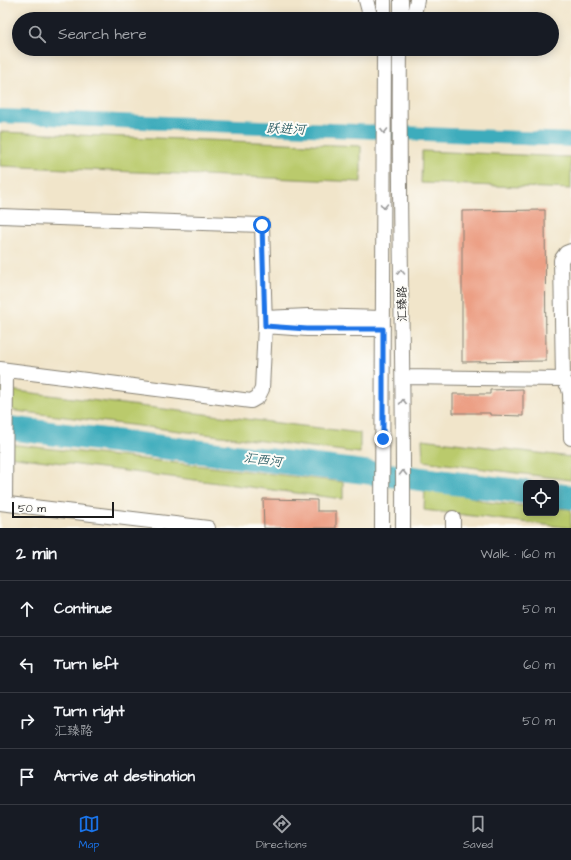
<!DOCTYPE html>
<meta charset="utf-8">
<style>
:root{--surface:#171b24;--page:#20242c;--text:#f1f3f6;--muted:#9ea1a6;--line:#363941;--accent:#1a73e8}
body{margin:0;font-family:"Architects Daughter","LXGW WenKai TC",sans-serif;background:var(--page);color:var(--text)}
.controls{position:absolute;right:12px;bottom:12px;display:grid;overflow:hidden;border-radius:6px;box-shadow:0 2px 10px #0003}
.controls button{width:36px;height:36px;display:grid;place-items:center;padding:0;border:0;border-bottom:1px solid var(--line);background:var(--surface);color:var(--text);font:20px sans-serif}
.scale{position:absolute;left:12px;bottom:10px;width:102px;box-sizing:border-box;padding-left:4px;border:2px solid #1c1c1c;border-top:0;font-size:11px;line-height:14px;white-space:nowrap;color:#1c1c1c;-webkit-text-stroke:3px #fdfcf7;paint-order:stroke}
.stop{position:absolute;width:12px;height:12px;margin:-9px;border:3px solid #1a73e8;border-radius:50%;background:#fff}
.stop.end{background:#1a73e8;border-color:#fff;box-shadow:0 1px 4px #0008}
.list{margin:0;padding:0;list-style:none}
h2{display:flex;justify-content:space-between;align-items:center;height:52px;margin:0;padding:0 16px;font-size:17px}
h2 small{font-size:13px;font-weight:400;color:var(--muted)}
.list li{display:grid;grid-template-columns:26px 1fr auto;gap:12px;align-items:center;box-sizing:border-box;height:56px;padding:0 16px;border-top:1px solid var(--line)}
.list b{display:block;font-size:15px;white-space:nowrap}
.list p{margin:0;font-size:13px;white-space:nowrap;color:var(--muted)}
.list em{font-size:13px;font-style:normal;color:var(--muted)}
.icon{flex:none;width:22px;height:22px;fill:none;stroke:currentColor;stroke-width:2;stroke-linecap:round;stroke-linejoin:round}
.map{position:relative;flex:none;width:571px;height:528px;overflow:hidden}
.search{position:absolute;background:var(--surface);box-shadow:0 2px 10px #0003;left:12px;right:12px;top:12px;height:44px;display:flex;align-items:center;gap:10px;box-sizing:border-box;padding:0 14px;border-radius:22px;color:var(--muted);font-size:15px}
.sheet{height:276px;background:var(--surface)}
nav{display:flex;justify-content:space-around;align-items:center;box-sizing:border-box;height:56px;border-top:1px solid var(--line);background:var(--surface);font-size:11px;color:var(--muted)}
nav a{display:grid;justify-items:center;gap:2px}
nav .on{color:var(--accent)}
.map>svg:first-child{display:block}
</style>
<div class="map">
<svg width="571" height="528" viewBox="0 0 571 528">
<rect width="100%" height="100%" fill="#fdfcf7"/>
<filter id="ink" filterUnits="userSpaceOnUse"><feTurbulence type="fractalNoise" baseFrequency=".025" numOctaves="2"/><feDisplacementMap in="SourceGraphic" scale="8" xChannelSelector="R" yChannelSelector="G"/><feConvolveMatrix kernelMatrix="1 2 1 2 8 2 1 2 1" color-interpolation-filters="sRGB"/></filter>
<filter id="wash" filterUnits="userSpaceOnUse"><feTurbulence type="fractalNoise" baseFrequency=".012" numOctaves="4" result="noise"/><feDisplacementMap in="SourceGraphic" scale="16" xChannelSelector="R" yChannelSelector="G"/><feGaussianBlur stdDeviation="0.9" result="paint"/><feColorMatrix in="noise" values="0 0 0 0 0 0 0 0 0 0 0 0 0 0 0 0 0 1.4 0 .05"/><feComposite in="paint" operator="in"/></filter>
<g filter="url(#wash)">
<rect width="100%" height="100%" fill="#f1e5ca"/>
<path fill="#baca6c" stroke="#6b7344" d="M0,132L361,146V182L0,166Z
M422,151L571,157V189L421,183Z
M0,389L360,433V453L0,409Z
M422,439L571,457V480L423,461Z
M0,443L343,482V499L0,455Z
M425,488H442L487,502L526,506V513H556V508L571,509V528L424,510Z"/>
<g fill="none" stroke-linecap="round" stroke-linejoin="round">
<path stroke="#3eacbc" stroke-width="14" d="M0,116L571,140"/>
<path stroke="#3eacbc" stroke-width="24" d="M0,427L526,492
M556,495L571,497"/>
</g>
<g id="blocks">
<path fill="#ec9f84" d="M545,210L546,361L462,362V211Z
M523,389V416L490,415V413H453V394H490V390Z
M263,499L317,500V511H336V528H264Z"/>
</g>
</g>
<g filter="url(#ink)">
<use href="#blocks" fill-opacity="0" stroke="#868073" stroke-width="1"/>
<g fill="none" stroke-linecap="round" stroke-linejoin="round">
<g stroke="#868073" stroke-width="16">
<path id="minor" d="M366,0L371,19
M384,0V19
M401,19V0
M413,19L417,0
M400,49C398,209 404,368 403,528
M0,216L262,225L265,326L262,389L258,397L251,401L0,369
M571,251L566,253L561,260L563,379L568,386L570,393L571,438
M265,318L308,316L383,318
M265,326L307,329H383
M403,377L563,379
M0,503L208,528
M5,503L6,370
M453,518V528
M382,528L384,49"/>
</g>
<use href="#minor" stroke="#fff" stroke-width="14"/>
</g>
<defs><path id="oneway-chevron" d="M-2-3.5L2.5 0L-2 3.5" fill="none" stroke-width="1.6" stroke-linecap="round" stroke-linejoin="round"/></defs>
<g stroke="#999">
<use href="#oneway-chevron" transform="translate(384 131) rotate(90)"/>
<use href="#oneway-chevron" transform="translate(384 206) rotate(91)"/>
<use href="#oneway-chevron" transform="translate(401 272) rotate(-91)"/>
<use href="#oneway-chevron" transform="translate(403 402) rotate(-90)"/>
<use href="#oneway-chevron" transform="translate(403 473) rotate(-90)"/>
</g>
</g>
<g fill="none" stroke-linecap="round" stroke-linejoin="round" filter="url(#ink)">
<path stroke="#1a73e8" stroke-width="5" d="M262,225L265,326L307,329H383V439"/>
</g>
<g text-anchor="middle" stroke-width="4" stroke-linejoin="round" paint-order="stroke">
<g font-size="12" fill="#1c1c1c" stroke="#fdfcf7">
<text transform="translate(402 304) rotate(-91)" y="4">汇臻路</text>
</g>
<g font-size="13" font-style="italic" fill="#2b5d64" stroke="#fdfcf7">
<text transform="translate(286 128) rotate(2)" y="5">跃进河</text>
<text transform="translate(263 459) rotate(7)" y="5">汇西河</text>
</g>
</g>
</svg>
<div class="controls">
<button><svg class="icon" aria-label="locate" viewBox="0 0 24 24"><circle cx="12" cy="12" r="6"/><path d="M12 2v4M12 18v4M2 12h4M18 12h4"/></svg></button>
</div>
<div class="scale">50 m</div>
<div class="stop" style="left:262px;top:225px"></div>
<div class="stop end" style="left:383px;top:439px"></div>
<div class="search"><svg class="icon" aria-label="search" viewBox="0 0 24 24"><circle cx="10" cy="10" r="6"/><path d="M15 15l6 6"/></svg>Search here</div>
</div>
<section class="sheet">
<h2>2 min<small>Walk · 160 m</small></h2>
<ul class="list">
<li><svg class="icon" aria-label="ahead" viewBox="0 0 24 24"><path d="M12 20V5M6 11l6-6 6 6"/></svg><div><b>Continue</b></div><em>50 m</em></li>
<li><svg class="icon" aria-label="left" viewBox="0 0 24 24"><path d="M17 20v-9H6M10 6l-5 5 5 5"/></svg><div><b>Turn left</b></div><em>60 m</em></li>
<li><svg class="icon" aria-label="right" viewBox="0 0 24 24"><path d="M7 20v-9h11M14 6l5 5-5 5"/></svg><div><b>Turn right</b><p>汇臻路</p></div><em>50 m</em></li>
<li><svg class="icon" aria-label="arrive" viewBox="0 0 24 24"><path d="M6 21V4h12l-3 4 3 4H6"/></svg><div><b>Arrive at destination</b></div></li>
</ul>
</section>
<nav>
<a class="on"><svg class="icon" aria-label="map" viewBox="0 0 24 24"><path d="M3 6l6-2 6 2 6-2v14l-6 2-6-2-6 2zM9 4v14M15 6v14"/></svg>Map</a>
<a><svg class="icon" aria-label="directions" viewBox="0 0 24 24"><path d="M12 3l9 9-9 9-9-9zM9 14v-3h6M13 9l2 2-2 2"/></svg>Directions</a>
<a><svg class="icon" aria-label="saved" viewBox="0 0 24 24"><path d="M7 4h10v16l-5-4-5 4z"/></svg>Saved</a>
</nav>
